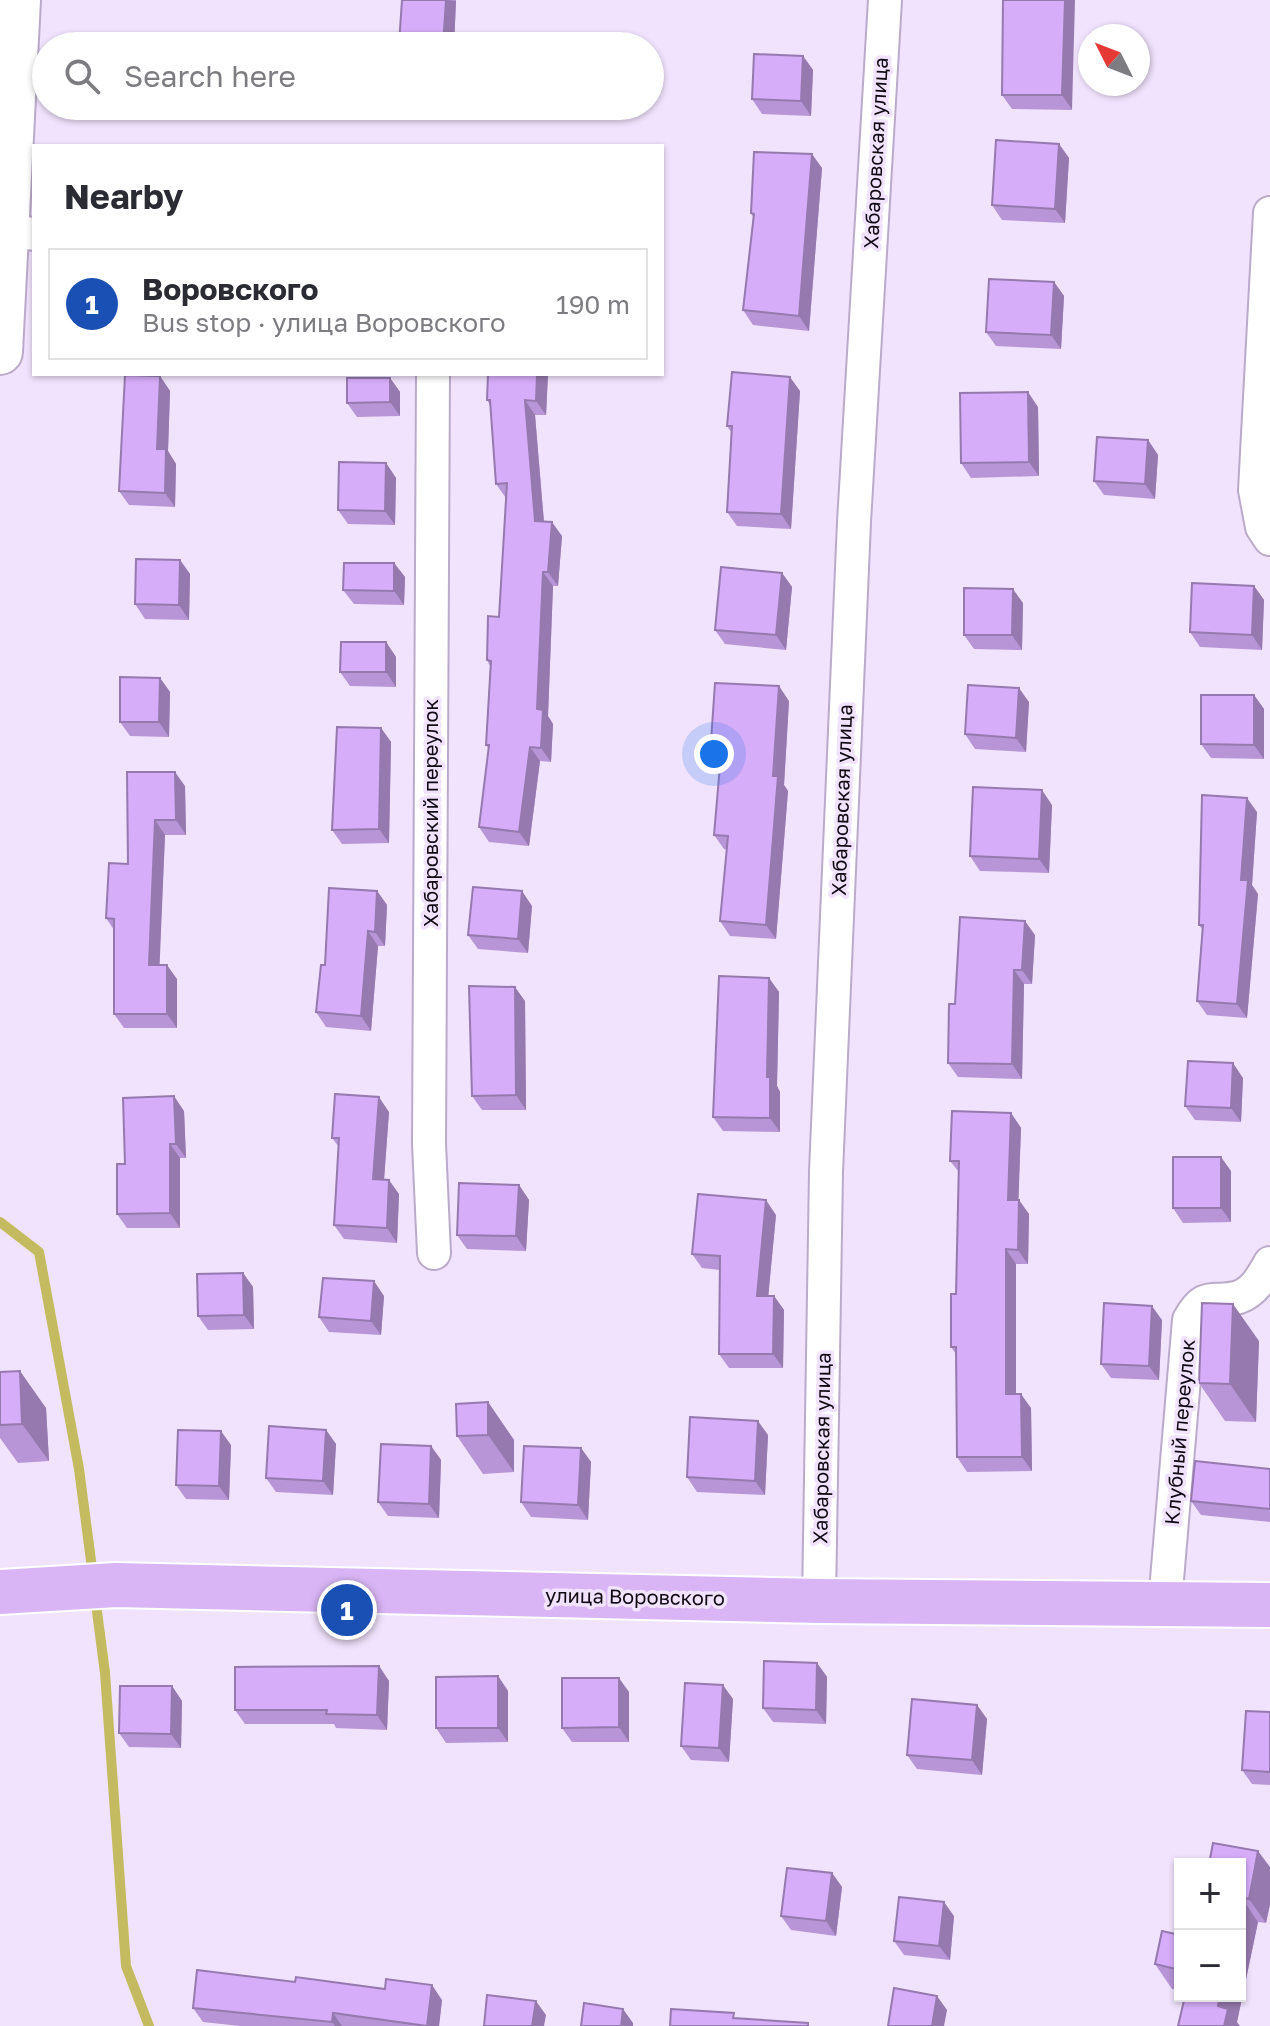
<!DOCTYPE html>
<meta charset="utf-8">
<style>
:root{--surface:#fff;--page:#f7f7f7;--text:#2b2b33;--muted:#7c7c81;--line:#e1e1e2;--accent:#7c7314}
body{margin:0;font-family:"Golos Text",sans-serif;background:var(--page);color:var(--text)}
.controls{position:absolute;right:24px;bottom:24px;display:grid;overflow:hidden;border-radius:0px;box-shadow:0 2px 6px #0004}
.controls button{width:72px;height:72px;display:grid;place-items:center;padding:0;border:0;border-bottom:2px solid var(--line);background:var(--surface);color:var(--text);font:40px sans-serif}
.compass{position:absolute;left:1078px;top:24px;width:72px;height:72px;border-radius:50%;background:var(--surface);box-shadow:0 2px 6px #0004;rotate:312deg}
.you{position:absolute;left:714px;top:754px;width:28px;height:28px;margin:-20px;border:6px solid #fff;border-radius:50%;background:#1a73e8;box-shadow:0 0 0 12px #1a73e833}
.badge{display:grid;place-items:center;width:52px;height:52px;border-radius:50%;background:var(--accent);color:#fff;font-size:26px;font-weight:700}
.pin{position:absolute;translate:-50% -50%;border:4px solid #fff;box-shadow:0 2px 8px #0006}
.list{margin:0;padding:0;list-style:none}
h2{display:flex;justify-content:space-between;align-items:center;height:104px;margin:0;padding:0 32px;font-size:34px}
h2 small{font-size:26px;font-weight:400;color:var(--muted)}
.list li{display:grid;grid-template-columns:52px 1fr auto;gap:24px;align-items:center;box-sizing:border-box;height:112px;margin:0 16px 16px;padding:0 16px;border:2px solid var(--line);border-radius:0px}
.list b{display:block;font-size:30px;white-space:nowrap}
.list p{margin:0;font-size:26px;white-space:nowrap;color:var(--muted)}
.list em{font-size:26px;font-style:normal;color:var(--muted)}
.icon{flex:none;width:44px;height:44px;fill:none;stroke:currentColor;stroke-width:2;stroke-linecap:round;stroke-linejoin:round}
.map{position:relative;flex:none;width:1270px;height:2026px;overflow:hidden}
.search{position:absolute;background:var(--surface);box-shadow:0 2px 6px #0004;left:32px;top:32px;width:632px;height:88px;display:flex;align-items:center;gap:20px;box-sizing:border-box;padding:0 28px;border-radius:44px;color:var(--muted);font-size:30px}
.panel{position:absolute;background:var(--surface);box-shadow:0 2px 6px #0004;left:32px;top:144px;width:632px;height:232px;border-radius:0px}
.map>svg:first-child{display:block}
</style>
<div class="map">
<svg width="1270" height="2026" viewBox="0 0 1270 2026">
<rect width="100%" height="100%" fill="#f1e3fd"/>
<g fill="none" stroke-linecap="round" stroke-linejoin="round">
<path stroke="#c4bb60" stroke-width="10" d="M0,1222L39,1252L79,1469L93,1576
M95,1596L105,1673L126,1966L149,2026"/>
<g stroke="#bbaaca" stroke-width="36">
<path id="street" d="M1270,213L1255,490L1262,527L1270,539
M4,230L34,234
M433,374L429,1144L434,1253
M819,1601L826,1172L854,522L885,0
M1165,1603L1189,1320C1206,1289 1214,1305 1239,1297C1255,1291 1262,1277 1270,1263"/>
</g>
<g stroke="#bbaaca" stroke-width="48">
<path id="secondary" d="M0,352L18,0"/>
</g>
<g stroke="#fff" stroke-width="48">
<path id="primary" d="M0,1592L116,1585L819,1601L1270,1605"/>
</g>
<use href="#street" stroke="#fff" stroke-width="32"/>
<use href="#secondary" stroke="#fff" stroke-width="44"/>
<use href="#primary" stroke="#d9b5f5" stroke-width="44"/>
</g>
<path fill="#b895d6" d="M402,0H456L454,46H401L399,44Z
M1003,0L1072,110L1012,109L1002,95Z
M803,56L813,70L811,116L762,114L752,99Z
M1059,144L1069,158L1065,223L1002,220L992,205Z
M822,168L809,331L753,325L743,310L753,217L751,213Z
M1054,282L1064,296L1061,349L996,346L986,332Z
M548,374L546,415H535L544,522L562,536L558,586H553L548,716L553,724L551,762L540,761L529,846L489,842L479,827L489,749L486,745L490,666L487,660L499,617L506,498L496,484L490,405L487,400Z
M160,376L170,391L168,451L176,464L175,507L129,505L119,491Z
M390,378L400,392V416L357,417L347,403Z
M800,391L791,529L737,526L727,512L731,432L727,426Z
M1038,407L1039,476L971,478L961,463Z
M1148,440L1158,455L1155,499L1104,495L1094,481Z
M386,463L396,478L395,525L348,524L338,510Z
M180,560L190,574L189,620L145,619L135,604Z
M394,563L405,577L404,605L354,604L343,590Z
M782,573L792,587L786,650L725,644L715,630Z
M1254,586L1264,600L1262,650L1200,647L1190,632Z
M1023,603L1022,650L974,649L964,635Z
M386,642L396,657V687L350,686L340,672Z
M160,678L170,692L169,737L130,736L120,722Z
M1254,695L1264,709V759L1211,758L1201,744Z
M789,701L784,785L788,791L776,939L730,936L720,921L727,850L724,849L714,835L721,754L711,741Z
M1029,702L1026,752L975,749L965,734Z
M381,728L391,742L389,843L342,844L332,830Z
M127,772L185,786L186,835H165L159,965L177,979V1028H124L114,1014V930L106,918L128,864Z
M1052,805L1049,873L980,871L970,856Z
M1257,812L1252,885L1258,894L1247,1018L1207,1015L1197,1001L1202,929L1199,925Z
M377,891L387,905L385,946H378L371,1031L326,1027L316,1012L325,965Z
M532,906L528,953L478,949L468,935Z
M1035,935L1032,984H1024L1022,1079L958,1077L948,1063Z
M769,978L779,992L777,1086L780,1092V1132L723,1131L713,1117Z
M525,1001L526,1110H482L472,1096Z
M1243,1078L1241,1122L1195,1120L1185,1106Z
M184,1111L186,1158H180V1228H127L117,1214L125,1164Z
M389,1112L384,1180L399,1194L397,1243L344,1239L334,1225L339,1147L332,1138Z
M1011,1113L1021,1128L1018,1200L1029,1214L1028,1264H1016V1394L1031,1408L1032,1471L967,1472L957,1457L956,1354L951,1347L956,1294L959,1172L950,1161Z
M1231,1171V1222L1183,1223L1173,1208Z
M519,1185L529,1200L526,1251L467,1249L457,1235Z
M776,1215L768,1296H774L784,1310L783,1368H729L719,1354L720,1270L702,1268L692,1254Z
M243,1273L253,1287L254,1329L208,1330L198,1316Z
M384,1296L381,1335L329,1332L319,1317Z
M1162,1320L1159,1380L1111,1378L1101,1364Z
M1259,1341L1256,1422L1225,1421L1199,1383Z
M0,1372L46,1408L49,1461L18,1463L0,1438Z
M488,1402L514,1440V1472L483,1474L457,1436Z
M326,1430L336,1444L333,1495L276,1492L266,1478Z
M768,1435L765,1495L697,1492L687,1477Z
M231,1445L229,1500L186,1499L176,1485Z
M431,1446L441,1460L439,1518L388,1516L378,1502Z
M581,1448L591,1462L588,1520L531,1517L521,1502Z
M1270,1469V1522L1201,1515L1191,1501Z
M817,1663L827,1677L826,1724L773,1722L763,1708Z
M379,1666L389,1681L387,1730L336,1728L334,1724H245L235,1710Z
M498,1676L508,1691V1742L446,1743L436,1728Z
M172,1686L182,1701L181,1748L129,1747L119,1733Z
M629,1692V1742H572L562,1728Z
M733,1699L729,1762L691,1760L681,1746Z
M977,1705L987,1719L982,1775L917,1769L907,1755Z
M1270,1712V1785L1252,1784L1242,1770Z
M1240,1864L1270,1867V1904L1266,1923L1258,1922L1237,2022L1178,2026Z
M832,1873L842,1887L836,1936L791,1930L781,1916Z
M954,1916L950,1960L904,1955L894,1941Z
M1180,1935V1990L1172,1989L1155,1964Z
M442,2000L439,2026H240L203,2022L193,2008Z"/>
<path fill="#9679ae" d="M446,0L456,1L454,46H443Z
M1065,0H1075L1072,110L1062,95Z
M803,56L813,70L811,116L801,101Z
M1059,144L1069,158L1065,223L1055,209Z
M812,154L822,168L809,331L799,316Z
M1054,282L1064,296L1061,349L1051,335Z
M537,374H548L546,415L536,401Z
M160,376L170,391L168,451L176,464L175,507L165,493L157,449Z
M790,377L800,391L791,529L781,514Z
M390,378L400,392V416L390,402Z
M1028,392L1038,407L1039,476L1029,462Z
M525,400L535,415L545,535L535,521Z
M1148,440L1158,455L1155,499L1145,484Z
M386,463L396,478L395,525L385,511Z
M552,522L562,536L558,586L548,572Z
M180,560L190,574L189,620L179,605Z
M394,563L405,577L404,605L394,591Z
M543,572L553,586L548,716L553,724L551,762L541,748L537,709Z
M782,573L792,587L786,650L776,635Z
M1254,586L1264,600L1262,650L1252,635Z
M1013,589L1023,603L1022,650L1012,635Z
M386,642L396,657V687L386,672Z
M160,678L170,692L169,737L159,722Z
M779,686L789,701L784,785L788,791L776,939L766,925Z
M1019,688L1029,702L1026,752L1016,738Z
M1254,695L1264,709V759L1254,745Z
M381,728L391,742L389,843L379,829Z
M530,747L540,761L529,846L519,832Z
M175,772L185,786L186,835L176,820Z
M1042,790L1052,805L1049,873L1039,859Z
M1247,798L1257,812L1252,885L1258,894L1247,1018L1237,1004L1241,880Z
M155,820L165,835L159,979L149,965Z
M377,891L387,905L385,946L375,932Z
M522,891L532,906L528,953L518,939Z
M1025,921L1035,935L1032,984L1022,970Z
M368,931L378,946L371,1031L361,1016Z
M167,965L177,979V1028L167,1014Z
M1014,970L1024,984L1022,1079L1012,1064Z
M769,978L779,992L777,1086L780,1092V1132L770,1118L767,1077Z
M515,987L525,1001L526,1110L516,1095Z
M1233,1063L1243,1078L1241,1122L1231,1108Z
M174,1096L184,1111L186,1158L176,1144Z
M379,1097L389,1112L383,1193L373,1179Z
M1011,1113L1021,1128L1018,1214L1008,1200Z
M170,1144L180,1158V1228L170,1213Z
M1221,1157L1231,1171V1222L1221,1208Z
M389,1180L399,1194L397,1243L387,1228Z
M519,1185L529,1200L526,1251L516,1236Z
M766,1200L776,1215L767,1310L757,1296Z
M1019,1200L1029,1214L1028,1264L1018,1250Z
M1006,1249L1016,1264V1408L1006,1394Z
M243,1273L253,1287L254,1329L244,1315Z
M374,1281L384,1296L381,1335L371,1321Z
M774,1296L784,1310L783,1368L773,1354Z
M1233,1304L1259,1341L1256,1422L1230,1384Z
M1152,1306L1162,1320L1159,1380L1149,1366Z
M20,1371L46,1408L49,1461L22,1424Z
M1021,1394L1031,1408L1032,1471L1022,1457Z
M488,1402L514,1440V1472L488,1435Z
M758,1421L768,1435L765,1495L755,1481Z
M326,1430L336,1444L333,1495L323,1481Z
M221,1431L231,1445L229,1500L219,1486Z
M431,1446L441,1460L439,1518L429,1504Z
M581,1448L591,1462L588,1520L578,1505Z
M817,1663L827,1677L826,1724L816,1710Z
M379,1666L389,1681L387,1730L377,1715Z
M498,1676L508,1691V1742L498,1728Z
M619,1678L629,1692V1742L619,1727Z
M723,1685L733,1699L729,1762L719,1748Z
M172,1686L182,1701L181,1748L171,1734Z
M977,1705L987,1719L982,1775L972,1760Z
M1258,1851L1270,1867V1904L1266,1923L1249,1899Z
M832,1873L842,1887L836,1936L826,1921Z
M1241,1897L1258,1922L1237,2022L1240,2026H1224L1218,2006L1220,1996H1240V1903Z
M944,1902L954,1916L950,1960L939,1946Z
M432,1985L442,2000L439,2026H427Z
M937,1996L947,2010L944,2026H932Z
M536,2001L546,2015L544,2026H532Z
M623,2009L633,2023V2026H621Z
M333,2013L342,2026H335L332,2022Z"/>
<path fill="#d6adf9" stroke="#9679ae" stroke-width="2" d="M402,0H446L443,46L399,44Z
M1003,0H1065L1062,95H1002Z
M172,43L214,46H172Z
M754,54L803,56L801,101L752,99Z
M996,140L1059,144L1055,209L992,205Z
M754,152L812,154L799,316L743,310L754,214L751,213Z
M989,279L1054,282L1051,335L986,332Z
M732,372L790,377L781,514L727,512L732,426H727Z
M488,374H537L536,401L525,400L535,521L552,522L548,572H543L537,709L543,710L541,748L530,747L519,832L479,827L489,745H486L491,661L487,660L488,616L499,617L507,483L496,484L490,400H487Z
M125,375L160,376L157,449H166L165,493L119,491Z
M347,378H390V402L347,403Z
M1028,392L1029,462L961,463L960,393Z
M1097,437L1148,440L1145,484L1094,481Z
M339,462L386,463L385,511L338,510Z
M136,559L180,560L179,605L135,604Z
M344,563H394V591L343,590Z
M721,567L782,573L776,635L715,630Z
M1192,583L1254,586L1252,635L1190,632Z
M964,588L1013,589L1012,635H964Z
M341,642H386V672H340Z
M120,677L160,678L159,722H120Z
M715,683L779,686L773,776H778L766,925L720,921L728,836L714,835L722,742L711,741Z
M968,685L1019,688L1016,738L965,734Z
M1201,695H1254V745L1201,744Z
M337,727L381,728L379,829L332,830Z
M127,772H175L176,820H155L149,965H167V1014H114V919L106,918L109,863L128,864Z
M973,787L1042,790L1039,859L970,856Z
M1202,795L1247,798L1241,880H1248L1237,1004L1197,1001L1203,925H1199Z
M473,887L522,891L518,939L468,935Z
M329,888L377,891L375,932L368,931L361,1016L316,1012L321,965H325Z
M960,917L1025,921L1022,970H1014L1012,1064L948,1063L949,1004H955Z
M719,976L769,978L767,1077H770V1118L713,1117Z
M469,986L515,987L516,1095L472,1096Z
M1188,1061L1233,1063L1231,1108L1185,1106Z
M335,1094L379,1097L373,1179L389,1180L387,1228L334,1225L339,1138H332Z
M174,1096L176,1144H170V1213L117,1214V1164H125L123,1098Z
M952,1111L1011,1113L1008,1200H1019L1018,1250L1006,1249V1394H1021L1022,1457H957L956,1347H951V1294H956L959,1161H950Z
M1173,1157H1221V1208H1173Z
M459,1183L519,1185L516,1236L457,1235Z
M698,1194L766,1200L757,1296H774L773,1354H719L720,1256L692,1254Z
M243,1273L244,1315L198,1316L197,1274Z
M323,1278L374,1281L371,1321L319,1317Z
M1104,1303L1152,1306L1149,1366L1101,1364Z
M1202,1303L1233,1304L1230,1384L1199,1383Z
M20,1371L22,1424L0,1425V1372Z
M488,1402V1435L457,1436L456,1404Z
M690,1417L758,1421L755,1481L687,1477Z
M269,1426L326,1430L323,1481L266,1478Z
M178,1430L221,1431L219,1486L176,1485Z
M381,1444L431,1446L429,1504L378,1502Z
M524,1446L581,1448L578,1505L521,1502Z
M1195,1461L1270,1469V1509L1191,1501Z
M764,1661L817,1663L816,1710L763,1708Z
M379,1666L377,1715L326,1714L327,1710H235V1667Z
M498,1676V1728H436V1677Z
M562,1678H619V1727L562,1728Z
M685,1683L723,1685L719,1748L681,1746Z
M120,1686H172L171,1734L119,1733Z
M912,1699L977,1705L972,1760L907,1755Z
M1246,1711L1270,1712V1772L1242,1770Z
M1213,1843L1258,1851L1249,1899L1241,1897L1240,1903V1864H1209Z
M787,1868L832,1873L826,1921L781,1916Z
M899,1897L944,1902L939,1946L894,1941Z
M1162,1931L1180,1935V1970L1155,1964Z
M197,1970L295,1982L296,1977L385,1989L386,1979L432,1985L427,2026L333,2013L332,2022L193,2008Z
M894,1988L937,1996L932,2026H888Z
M487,1995L536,2001L532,2026H484Z
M1185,1996H1220L1218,2006L1228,2009L1224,2026H1178Z
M584,2003L623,2009L621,2026H581Z
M671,2009L734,2013L733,2018L808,2023V2026H670Z"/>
<g text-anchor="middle" stroke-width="7" stroke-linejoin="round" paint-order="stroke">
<g font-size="20" fill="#100a15" stroke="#f1e3fd">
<text transform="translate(876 153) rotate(-87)" y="7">Хабаровская улица</text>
<text transform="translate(842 800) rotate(-88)" y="7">Хабаровская улица</text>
<text transform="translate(431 813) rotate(-90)" y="7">Хабаровский переулок</text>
<text transform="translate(1180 1432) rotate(-85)" y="7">Клубный переулок</text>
<text transform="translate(822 1448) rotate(-89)" y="7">Хабаровская улица</text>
<text transform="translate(635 1597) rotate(1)" y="7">улица Воровского</text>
</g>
</g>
</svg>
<div class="controls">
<button>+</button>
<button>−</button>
</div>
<svg class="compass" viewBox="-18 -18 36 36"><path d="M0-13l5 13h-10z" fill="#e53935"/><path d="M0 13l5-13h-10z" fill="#7c7c81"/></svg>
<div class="you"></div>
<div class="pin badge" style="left:347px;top:1610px;background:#1a4fb4">1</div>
<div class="search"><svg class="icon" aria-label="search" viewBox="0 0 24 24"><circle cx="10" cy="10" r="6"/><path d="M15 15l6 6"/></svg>Search here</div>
<section class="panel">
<h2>Nearby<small></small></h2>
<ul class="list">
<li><span class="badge" style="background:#1a4fb4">1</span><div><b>Воровского</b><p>Bus stop · улица Воровского</p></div><em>190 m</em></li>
</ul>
</section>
</div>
